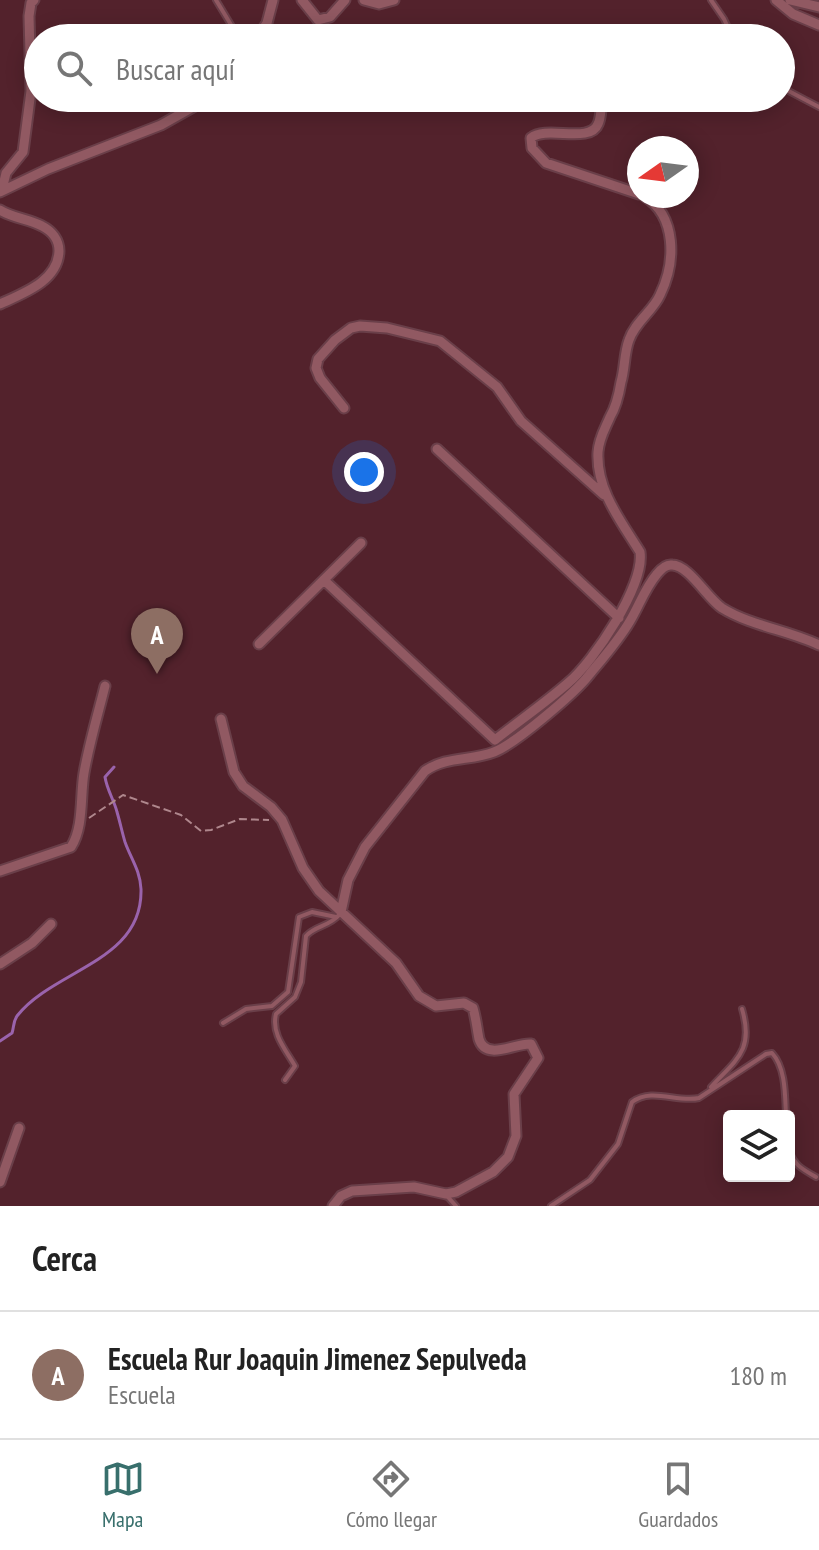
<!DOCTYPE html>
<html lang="es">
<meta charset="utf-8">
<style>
:root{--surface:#fff;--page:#f2f2f2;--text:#222;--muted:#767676;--line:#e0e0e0;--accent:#386f6c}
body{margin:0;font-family:"PT Sans Narrow",sans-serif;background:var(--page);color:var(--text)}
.controls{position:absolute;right:24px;bottom:24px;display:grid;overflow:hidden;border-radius:8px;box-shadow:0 4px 20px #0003}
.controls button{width:72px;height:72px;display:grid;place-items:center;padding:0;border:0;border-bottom:2px solid var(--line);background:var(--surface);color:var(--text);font:40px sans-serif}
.compass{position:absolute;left:627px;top:136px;width:72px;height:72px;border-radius:50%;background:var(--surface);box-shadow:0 4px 20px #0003;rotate:256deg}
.you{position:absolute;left:364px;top:472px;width:28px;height:28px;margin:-20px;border:6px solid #fff;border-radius:50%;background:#1a73e8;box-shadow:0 0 0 12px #1a73e833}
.badge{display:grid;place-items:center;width:52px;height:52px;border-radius:50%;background:var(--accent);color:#fff;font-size:26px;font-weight:700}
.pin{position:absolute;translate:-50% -66px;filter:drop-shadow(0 2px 4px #0008)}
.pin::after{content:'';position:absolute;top:42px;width:28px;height:24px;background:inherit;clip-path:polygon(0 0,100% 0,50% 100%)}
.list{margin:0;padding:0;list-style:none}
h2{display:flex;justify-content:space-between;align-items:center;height:104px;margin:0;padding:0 32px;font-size:34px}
h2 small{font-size:26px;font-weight:400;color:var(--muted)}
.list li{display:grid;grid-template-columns:52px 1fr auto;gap:24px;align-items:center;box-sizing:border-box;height:128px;padding:0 32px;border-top:2px solid var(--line)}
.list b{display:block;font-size:30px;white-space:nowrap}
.list p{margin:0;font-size:26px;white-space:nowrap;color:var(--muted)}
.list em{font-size:26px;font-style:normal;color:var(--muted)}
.icon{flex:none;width:44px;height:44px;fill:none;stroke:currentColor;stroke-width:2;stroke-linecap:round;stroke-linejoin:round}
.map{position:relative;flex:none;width:819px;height:1206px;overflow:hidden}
.search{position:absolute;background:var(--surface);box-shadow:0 4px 20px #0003;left:24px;right:24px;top:24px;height:88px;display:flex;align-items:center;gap:20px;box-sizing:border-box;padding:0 28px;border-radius:44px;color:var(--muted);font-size:30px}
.sheet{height:232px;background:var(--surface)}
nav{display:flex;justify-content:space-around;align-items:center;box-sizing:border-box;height:112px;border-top:2px solid var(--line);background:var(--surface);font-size:22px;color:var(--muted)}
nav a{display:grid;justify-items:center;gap:4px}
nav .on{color:var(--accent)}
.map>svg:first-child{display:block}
</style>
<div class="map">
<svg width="819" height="1206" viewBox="0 0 819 1206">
<rect width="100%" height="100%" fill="#53222c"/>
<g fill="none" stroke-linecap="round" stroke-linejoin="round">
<path stroke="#9a63ac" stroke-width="3" d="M0,1041L12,1033C14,1027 13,1022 17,1016C54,969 143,962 141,889C140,870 131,859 125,842C122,832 120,822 117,812C114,800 107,790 105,777L114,767"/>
<g stroke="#6a3f49" stroke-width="8">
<path id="lane" d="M216,0L239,38
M711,0L724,19L733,38
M781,87L819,107
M223,1023L246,1009L272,1006L288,992L299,917L312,912L336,917
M285,1080L295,1066C286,1050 271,1034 276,1014L295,997L301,982L306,936C316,925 329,927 340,914
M711,1087C737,1059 754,1050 742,1009
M789,1150C794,1165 802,1169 816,1177
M447,1196L456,1206
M551,1206L590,1180L618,1144L632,1102C652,1087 677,1103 699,1098L766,1054L772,1053C786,1068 785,1096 786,1116"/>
</g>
<g stroke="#6a3f49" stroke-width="13">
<path id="street" d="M302,0L318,20L330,17L345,0
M364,0L379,4L394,0
M776,0L793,14L819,25
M790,0L819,7
M257,38L267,23L273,0
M603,98C600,106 602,116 598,124C590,144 546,125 531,138L532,148L546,163L639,194
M2,190L6,173L23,152L31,91L29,16L31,3L34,0
M0,192L48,169L161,125L209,98
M0,210C13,218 29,219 42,226C52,231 59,240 59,251C58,281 24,293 0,304
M344,408L320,378L316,368L318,359L335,340L351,328L360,326L387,328L440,341L497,387L521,421L604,495
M437,449L619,618
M325,581L495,740C519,721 545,703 568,683C594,661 645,585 640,552C621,521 596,490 598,452C599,438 605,429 610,417C616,407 619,394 621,382C625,369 624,353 629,340C635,322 653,311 660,295C676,262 677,216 644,196
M259,644L361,543
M221,719L234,772L243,786L271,807L282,820L303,868L319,891L396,963L419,996L436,1006L464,1003L473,1008C476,1018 477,1029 479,1039C486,1062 517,1042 531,1044L538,1058L514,1094L516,1136L508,1157L493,1172L456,1192L446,1194L414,1187L352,1191L341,1196L333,1206
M0,871L71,847C84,827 80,796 84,773C89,744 98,714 105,686
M341,912L348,880L365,847L425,771C446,756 471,761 494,752C515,744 575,693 589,675C603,658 619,640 630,621C639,606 645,588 657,574C661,569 666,564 672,565C689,565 707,598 722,608C751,626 788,630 819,645
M0,964L32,943L51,924
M0,1182L19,1128"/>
</g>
<path stroke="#af878d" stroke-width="2" stroke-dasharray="8 4" stroke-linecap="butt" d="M89,818L123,795L181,815L201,831L211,830L240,819L269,820"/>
<use href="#lane" stroke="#915962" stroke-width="4"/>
<use href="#street" stroke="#915962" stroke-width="9"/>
</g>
</svg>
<div class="controls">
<button><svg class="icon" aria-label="layers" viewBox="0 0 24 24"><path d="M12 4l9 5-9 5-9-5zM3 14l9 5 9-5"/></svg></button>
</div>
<svg class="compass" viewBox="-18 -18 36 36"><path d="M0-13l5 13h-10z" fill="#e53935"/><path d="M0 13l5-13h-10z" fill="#767676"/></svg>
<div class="you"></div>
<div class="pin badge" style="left:157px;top:674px;background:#8d6e63">A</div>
<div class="search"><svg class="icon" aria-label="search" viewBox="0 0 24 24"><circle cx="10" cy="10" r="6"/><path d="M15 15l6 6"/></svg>Buscar aquí</div>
</div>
<section class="sheet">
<h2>Cerca<small></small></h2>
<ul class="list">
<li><span class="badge" style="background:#8d6e63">A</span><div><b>Escuela Rur Joaquin Jimenez Sepulveda</b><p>Escuela</p></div><em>180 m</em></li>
</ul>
</section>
<nav>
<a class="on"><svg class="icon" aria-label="map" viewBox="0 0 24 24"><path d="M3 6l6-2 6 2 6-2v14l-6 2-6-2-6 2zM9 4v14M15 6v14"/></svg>Mapa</a>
<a><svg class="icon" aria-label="directions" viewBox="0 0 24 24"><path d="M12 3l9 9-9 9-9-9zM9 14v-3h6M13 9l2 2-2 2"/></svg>Cómo llegar</a>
<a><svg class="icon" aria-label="saved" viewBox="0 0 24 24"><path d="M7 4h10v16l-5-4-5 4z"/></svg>Guardados</a>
</nav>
